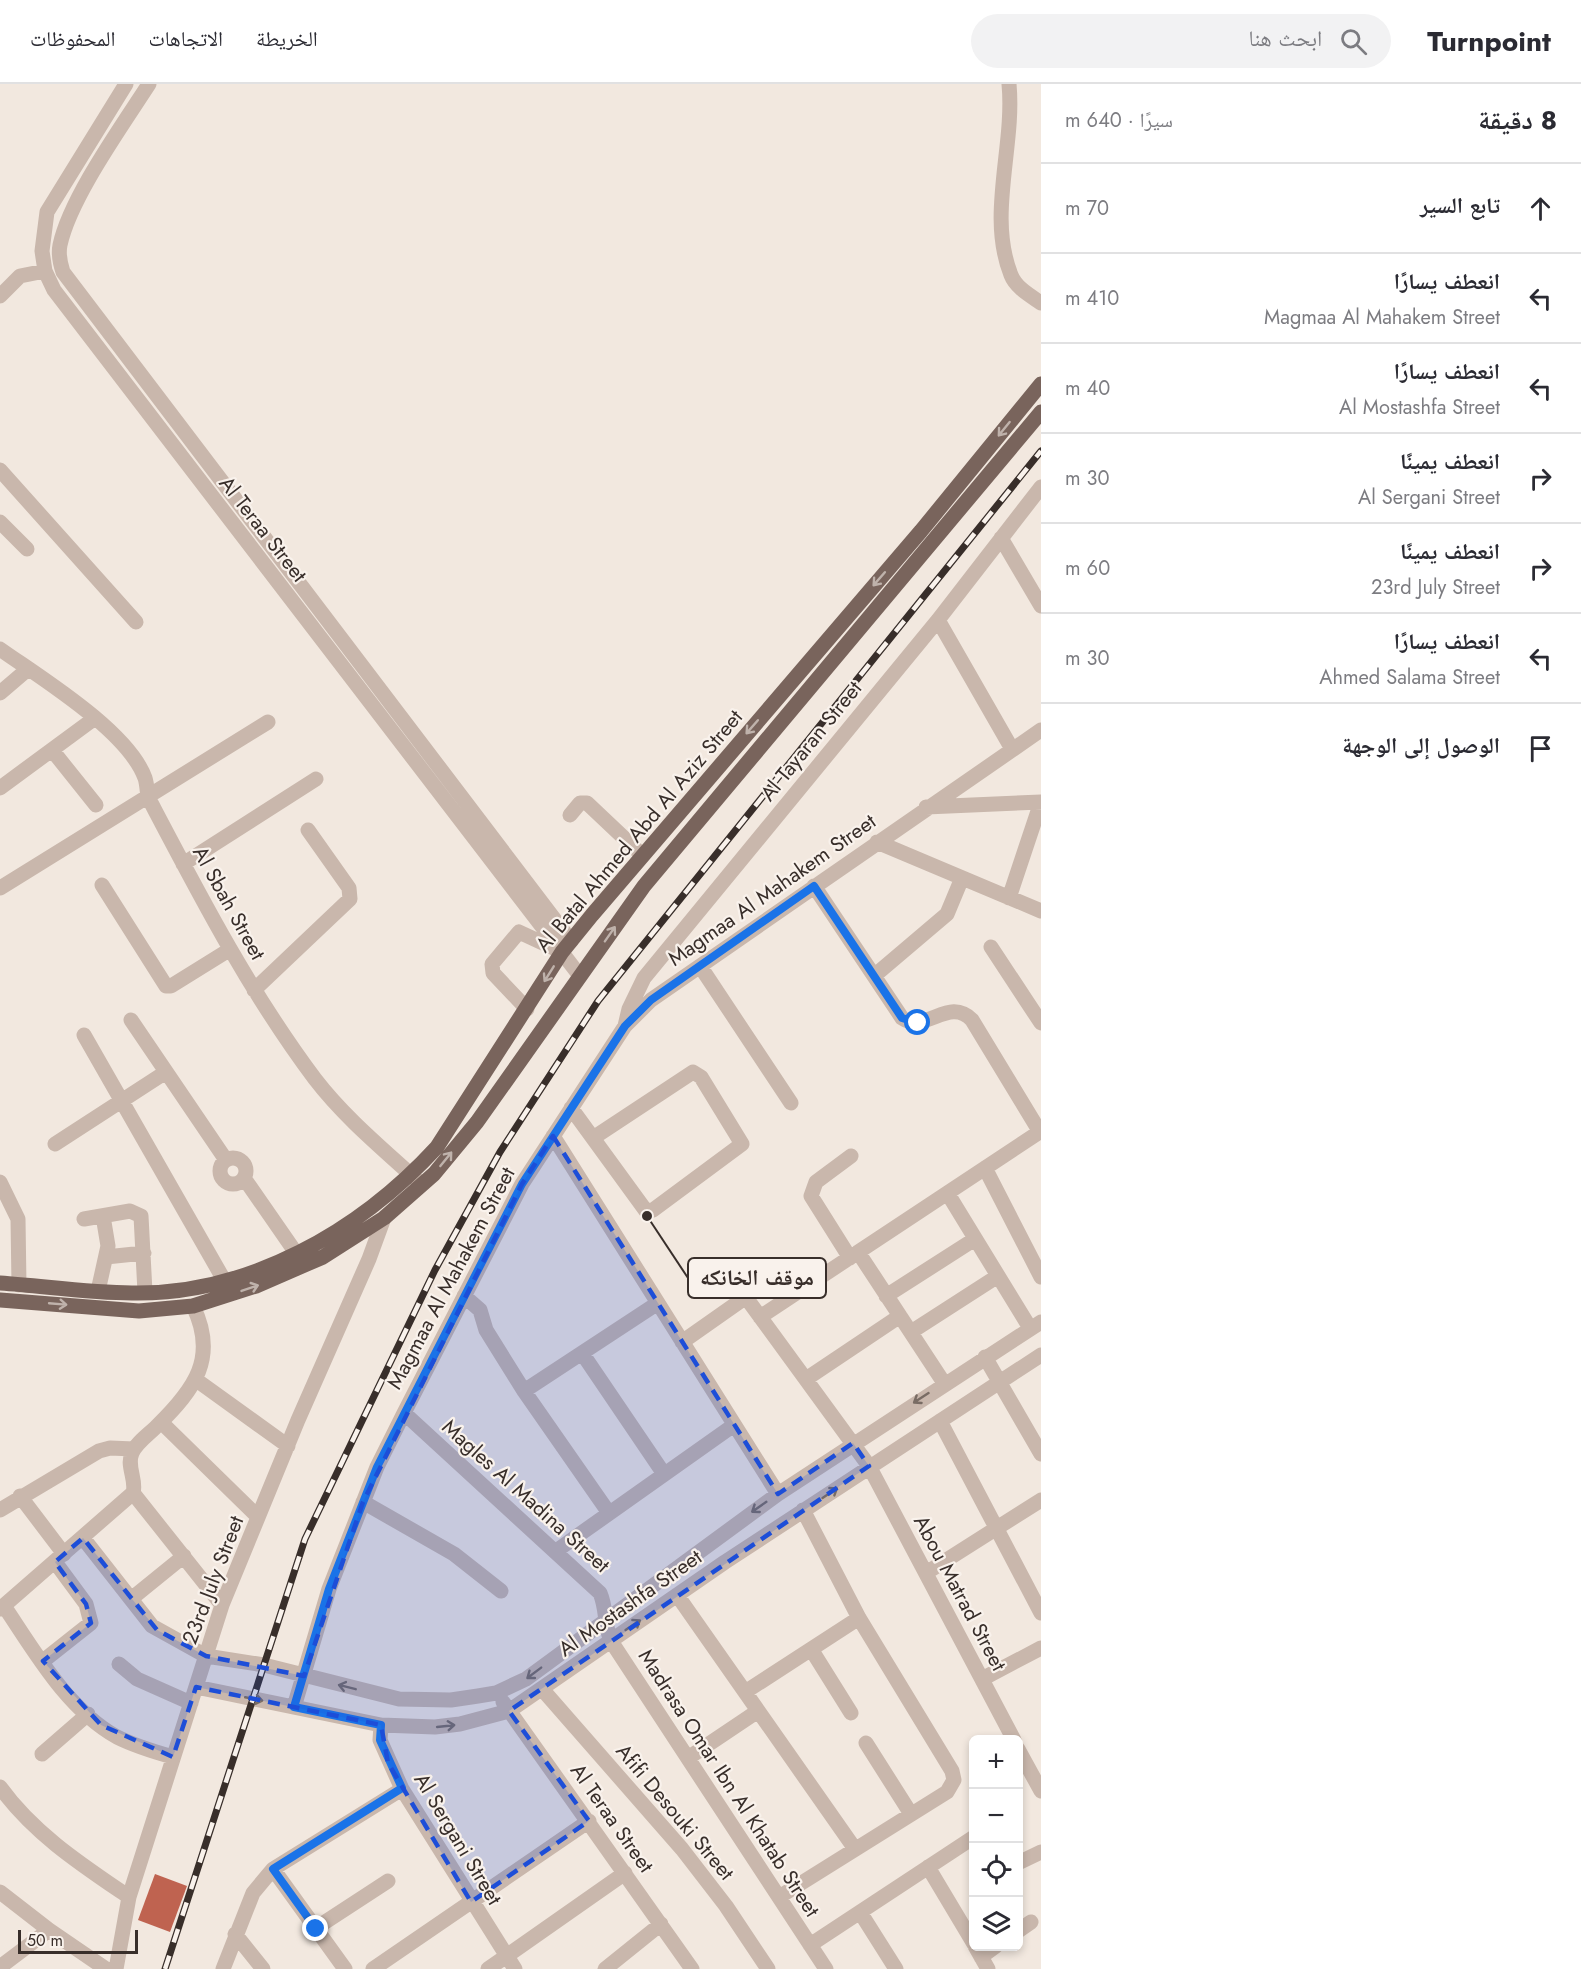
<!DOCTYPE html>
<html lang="ar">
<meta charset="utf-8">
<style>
:root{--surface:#fff;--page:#f2f2f3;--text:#2b2b33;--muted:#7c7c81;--line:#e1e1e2}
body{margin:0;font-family:Jost,"Noto Naskh Arabic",sans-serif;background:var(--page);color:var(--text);direction:rtl}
.controls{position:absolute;right:18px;bottom:18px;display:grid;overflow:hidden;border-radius:9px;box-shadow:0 3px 9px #0003}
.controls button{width:54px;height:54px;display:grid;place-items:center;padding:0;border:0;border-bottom:2px solid var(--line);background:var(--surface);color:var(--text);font:30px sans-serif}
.scale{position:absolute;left:18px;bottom:15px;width:120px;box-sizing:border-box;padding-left:6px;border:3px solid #382e2a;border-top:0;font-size:16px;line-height:21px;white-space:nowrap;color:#382e2a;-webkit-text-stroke:4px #f9f2ec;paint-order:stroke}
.stop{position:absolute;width:18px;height:18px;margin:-14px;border:4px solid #1a73e8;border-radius:50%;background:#fff}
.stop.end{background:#1a73e8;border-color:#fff;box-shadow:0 2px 6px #0008}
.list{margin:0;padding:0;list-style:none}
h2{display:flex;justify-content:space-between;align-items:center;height:78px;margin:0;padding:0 24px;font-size:26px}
h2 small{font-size:20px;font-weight:400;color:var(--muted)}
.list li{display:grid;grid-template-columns:39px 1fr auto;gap:18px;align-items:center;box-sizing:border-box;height:90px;padding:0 24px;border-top:2px solid var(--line)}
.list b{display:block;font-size:22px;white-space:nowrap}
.list p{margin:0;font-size:20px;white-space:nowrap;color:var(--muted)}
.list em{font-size:20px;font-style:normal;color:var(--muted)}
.icon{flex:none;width:33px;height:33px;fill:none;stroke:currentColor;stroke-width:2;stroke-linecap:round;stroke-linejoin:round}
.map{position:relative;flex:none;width:1041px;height:1885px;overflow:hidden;direction:ltr}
header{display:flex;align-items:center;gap:36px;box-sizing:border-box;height:84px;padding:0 30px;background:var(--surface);border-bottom:2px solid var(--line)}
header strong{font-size:28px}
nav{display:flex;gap:33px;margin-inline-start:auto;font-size:21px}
.search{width:420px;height:54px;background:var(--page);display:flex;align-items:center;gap:15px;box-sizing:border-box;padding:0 21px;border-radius:33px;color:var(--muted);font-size:22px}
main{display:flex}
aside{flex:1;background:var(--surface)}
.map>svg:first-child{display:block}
</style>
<header>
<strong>Turnpoint</strong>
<div class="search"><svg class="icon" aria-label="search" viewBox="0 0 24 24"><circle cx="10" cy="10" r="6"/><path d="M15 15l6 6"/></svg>ابحث هنا</div>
<nav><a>الخريطة</a><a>الاتجاهات</a><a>المحفوظات</a></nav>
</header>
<main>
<aside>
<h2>8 دقيقة<small>سيرًا · 640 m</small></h2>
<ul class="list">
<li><svg class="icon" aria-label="ahead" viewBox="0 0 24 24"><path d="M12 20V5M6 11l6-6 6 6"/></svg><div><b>تابع السير</b></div><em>70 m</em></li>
<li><svg class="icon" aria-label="left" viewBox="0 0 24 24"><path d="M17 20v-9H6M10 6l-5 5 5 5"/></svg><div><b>انعطف يسارًا</b><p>Magmaa Al Mahakem Street</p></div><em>410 m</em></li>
<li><svg class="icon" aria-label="left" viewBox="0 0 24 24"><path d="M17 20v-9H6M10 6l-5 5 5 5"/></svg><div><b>انعطف يسارًا</b><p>Al Mostashfa Street</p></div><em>40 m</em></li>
<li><svg class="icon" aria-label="right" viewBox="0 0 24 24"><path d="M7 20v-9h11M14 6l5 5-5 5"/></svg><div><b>انعطف يمينًا</b><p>Al Sergani Street</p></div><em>30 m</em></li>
<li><svg class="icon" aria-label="right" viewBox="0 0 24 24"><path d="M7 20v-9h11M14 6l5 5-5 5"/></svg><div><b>انعطف يمينًا</b><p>23rd July Street</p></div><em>60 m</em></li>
<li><svg class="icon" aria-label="left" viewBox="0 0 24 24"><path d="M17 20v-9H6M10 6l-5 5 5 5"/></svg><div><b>انعطف يسارًا</b><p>Ahmed Salama Street</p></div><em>30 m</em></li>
<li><svg class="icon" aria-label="arrive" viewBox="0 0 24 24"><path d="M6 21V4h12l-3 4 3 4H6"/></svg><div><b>الوصول إلى الوجهة</b></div></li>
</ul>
</aside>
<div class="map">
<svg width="1041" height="1885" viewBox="0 0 1041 1885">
<rect width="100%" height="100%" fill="#f2e8df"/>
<path fill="#bf6350" d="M155,1790L187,1802L170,1848L138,1836Z"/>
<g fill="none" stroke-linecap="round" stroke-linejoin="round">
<path stroke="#c9b7ac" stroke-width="15" d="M126,0L47,128L42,167L45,187L54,206L580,892
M149,0C122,42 70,114 60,161C58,171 60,179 63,188L571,857
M1009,0C1015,63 987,131 1011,191C1016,204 1031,212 1041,219
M0,212L20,192L45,187
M0,386L136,538
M0,438L27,465
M1001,454L1041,522
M938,536L1012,665
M0,565C41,594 128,647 145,694C147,700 147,707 148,713C199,810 249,907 315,995C345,1034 383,1065 419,1098
M0,609L28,585
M52,666L96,721
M0,704L95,634
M926,723L1041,718
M570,731L580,719H587L642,771
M877,758L1041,827
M183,780L316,695
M102,801L166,902H171L229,866
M814,802L902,934C926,950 949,912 972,936L1040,1048
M0,804L268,638
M1009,814L1041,718
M991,863L1041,939
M700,882L791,1019
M874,892L947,830L962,794
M254,906L350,815L349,804L308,746
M527,925L493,889L492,880L519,848L560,867
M131,936L226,1076
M625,942L629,925L644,894L938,536L1041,403
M84,951L224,1196
M571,1024L646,1127L653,1126L742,1060L701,993L693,988L593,1054
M553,1052L778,1410
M55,1060L166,988
M220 1087a13 13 0 1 1 26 0a13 13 0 1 1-26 0Z
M985,1084L1041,1193
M244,1094L296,1169
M0,1098L18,1135L19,1201
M948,1110L1030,1244
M84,1135L130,1127L141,1132L145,1208
M858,1168L944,1299
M106,1173L144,1169
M850,1174L811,1112L816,1098L851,1072
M734,1197L869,1382L1014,1656
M98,1207L108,1162L103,1132
M464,1212L480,1226L486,1246L524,1307L609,1429
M886,1212L975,1155
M760,1233L1041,1047
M911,1248L998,1192
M682,1258L746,1213
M582,1269L664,1390
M985,1273L1041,1370
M195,1295L288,1362
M806,1295L900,1232
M524,1307L658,1219
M404,1329L600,1509C607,1525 604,1541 611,1557L826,1885
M940,1337L1041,1529
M161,1338L258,1433
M133,1409L222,1521
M20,1412L64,1470
M363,1418L454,1470L501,1507
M0,1426L99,1367L110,1364L134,1365
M83,1454L152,1542L206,1572L264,1581L399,1615L451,1616L478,1612L496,1609L526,1595L778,1410L1041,1238
M556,1467L734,1341
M926,1489L1041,1416
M677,1511L855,1765
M131,1515L184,1472
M4,1522C35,1568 67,1625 117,1653C135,1662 155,1668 173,1673
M0,1525L133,1409C137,1396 126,1382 132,1369C136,1359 149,1350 157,1342C195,1305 218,1273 193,1222
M811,1565L851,1629
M43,1577L91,1539L86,1520L55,1478
M119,1580L137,1595L191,1619
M982,1595L1041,1564
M196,1603L381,1641L435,1643L460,1640L509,1627L725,1478L1041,1271
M542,1605L682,1765L726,1822L768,1885
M745,1608L859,1534
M503,1618L692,1885
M294,1623L329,1505L377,1383L404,1329L522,1100L625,942L651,916L1041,646
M381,1641L380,1656L402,1705L515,1885
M866,1659L911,1730
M1018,1665L1041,1707
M42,1670L88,1630
M688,1674L758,1627
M0,1703C34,1750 82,1781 129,1813
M1018,1779L1041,1768
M928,1783L974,1860
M273,1785L345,1885
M0,1808L49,1846L106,1885
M779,1813L947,1708L954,1696L952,1687L859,1534L803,1426
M860,1828L896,1885
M316,1844L388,1797
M1018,1847L1031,1838
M235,1850L263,1885
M810,1861L974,1753
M975,1862L988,1885
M981,1873L996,1862
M0,1883L49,1846
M116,1885L129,1813L222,1521L298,1336L369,1175L384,1134
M223,1885L253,1809L273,1785L402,1705
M373,1885L589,1737
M488,1885L625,1789
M605,1885L661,1840"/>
<path stroke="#79645c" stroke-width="15" d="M0,1199C44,1202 88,1209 132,1209C249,1211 360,1147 437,1063L562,868L592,831L921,447L1041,300
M0,1216L139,1227L193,1222L256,1202L323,1173L384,1134L434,1090L477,1038L644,802L1041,328"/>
<g stroke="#382e2a" stroke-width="7">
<path id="rail" d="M165,1885L305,1455L435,1186L500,1068L598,917L1041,367"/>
</g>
<use href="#rail" stroke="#f9f2ec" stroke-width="4.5" stroke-dasharray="14" stroke-linecap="butt"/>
</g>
<defs><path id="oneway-shaft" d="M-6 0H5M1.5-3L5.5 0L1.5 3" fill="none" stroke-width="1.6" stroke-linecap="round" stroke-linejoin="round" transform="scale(1.5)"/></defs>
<g stroke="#bfb2ab">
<use href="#oneway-shaft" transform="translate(1004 345) rotate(129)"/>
<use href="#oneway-shaft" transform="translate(879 495) rotate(131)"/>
<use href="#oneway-shaft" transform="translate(752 643) rotate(131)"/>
<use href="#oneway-shaft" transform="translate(610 850) rotate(-55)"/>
<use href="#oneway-shaft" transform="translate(549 890) rotate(122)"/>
<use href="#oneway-shaft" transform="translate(446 1075) rotate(-51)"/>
<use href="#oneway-shaft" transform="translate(250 1204) rotate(-19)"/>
<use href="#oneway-shaft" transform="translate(58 1220) rotate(5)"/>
</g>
<g stroke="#796c64">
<use href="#oneway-shaft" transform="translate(921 1314) rotate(147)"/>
<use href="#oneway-shaft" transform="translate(830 1409) rotate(-34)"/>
<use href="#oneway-shaft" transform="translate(759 1423) rotate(145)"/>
<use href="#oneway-shaft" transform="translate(633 1541) rotate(-34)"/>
<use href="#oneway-shaft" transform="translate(534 1589) rotate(143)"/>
<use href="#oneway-shaft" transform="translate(347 1603) rotate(-166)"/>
<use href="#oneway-shaft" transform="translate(254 1615) rotate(11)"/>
<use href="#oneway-shaft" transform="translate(446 1642) rotate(-6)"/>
</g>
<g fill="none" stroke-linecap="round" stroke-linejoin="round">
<path stroke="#1a73e8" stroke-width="8" d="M316,1845L273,1785L402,1704L380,1656L381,1641L294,1623L329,1505L377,1383L522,1100L625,942L651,916L814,802L902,934L918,939"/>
</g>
<path fill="#1d4ed8" fill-opacity="0.2" stroke="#1d4ed8" stroke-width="4.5" stroke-dasharray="12 8" stroke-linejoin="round" d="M553,1052L778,1410L853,1359L869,1382L509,1627L589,1737L471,1818L388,1679L381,1641L196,1603L173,1673L101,1641L43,1577L91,1539L86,1520L55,1478L83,1454L157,1546L206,1572L304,1592L363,1418L522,1100Z"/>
<g text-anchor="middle" stroke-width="4.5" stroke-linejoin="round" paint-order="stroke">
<g font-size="21" fill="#382e2a" stroke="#f9f2ec">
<text transform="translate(263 445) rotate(52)" y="7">Al Teraa Street</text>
<text transform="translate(811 657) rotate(-51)" y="7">Al Tayaran Street</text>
<text transform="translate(639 747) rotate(-50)" y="7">Al Batal Ahmed Abd Al Aziz Street</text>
<text transform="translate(772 806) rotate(-35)" y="7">Magmaa Al Mahakem Street</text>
<text transform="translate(229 819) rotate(61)" y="7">Al Sbah Street</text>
<text transform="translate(451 1194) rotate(-62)" y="7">Magmaa Al Mahakem Street</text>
<text transform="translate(526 1412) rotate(42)" y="7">Magles Al Madina Street</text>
<text transform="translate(213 1496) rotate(-69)" y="7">23rd July Street</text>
<text transform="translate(960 1509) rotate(62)" y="7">Abou Matrad Street</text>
<text transform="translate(630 1519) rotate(-35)" y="7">Al Mostashfa Street</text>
<text transform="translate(729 1699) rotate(57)" y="7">Madrasa Omar Ibn Al Khatab Street</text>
<text transform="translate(675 1728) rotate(50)" y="7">Afifi Desouki Street</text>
<text transform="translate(612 1734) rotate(55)" y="7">Al Teraa Street</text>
<text transform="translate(458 1755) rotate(59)" y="7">Al Sergani Street</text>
</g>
</g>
<path fill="none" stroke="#382e2a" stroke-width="2" d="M647 1132L688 1194"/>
<circle fill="#382e2a" stroke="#f9f2ec" stroke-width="2" cx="647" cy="1132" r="6"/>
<rect fill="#f9f2ec" stroke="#382e2a" stroke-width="2" x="688" y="1174" width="138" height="40" rx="6"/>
<g font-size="22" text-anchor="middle" font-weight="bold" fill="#382e2a">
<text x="757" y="1201">موقف الخانكه</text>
</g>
</svg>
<div class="controls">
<button>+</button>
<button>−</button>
<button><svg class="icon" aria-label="locate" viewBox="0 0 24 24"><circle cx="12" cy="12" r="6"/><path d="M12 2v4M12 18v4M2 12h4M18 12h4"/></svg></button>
<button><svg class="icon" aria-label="layers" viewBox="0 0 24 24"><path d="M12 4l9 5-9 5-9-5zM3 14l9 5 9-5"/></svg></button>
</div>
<div class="scale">50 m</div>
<div class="stop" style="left:918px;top:939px"></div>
<div class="stop end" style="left:316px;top:1845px"></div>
</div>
</main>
